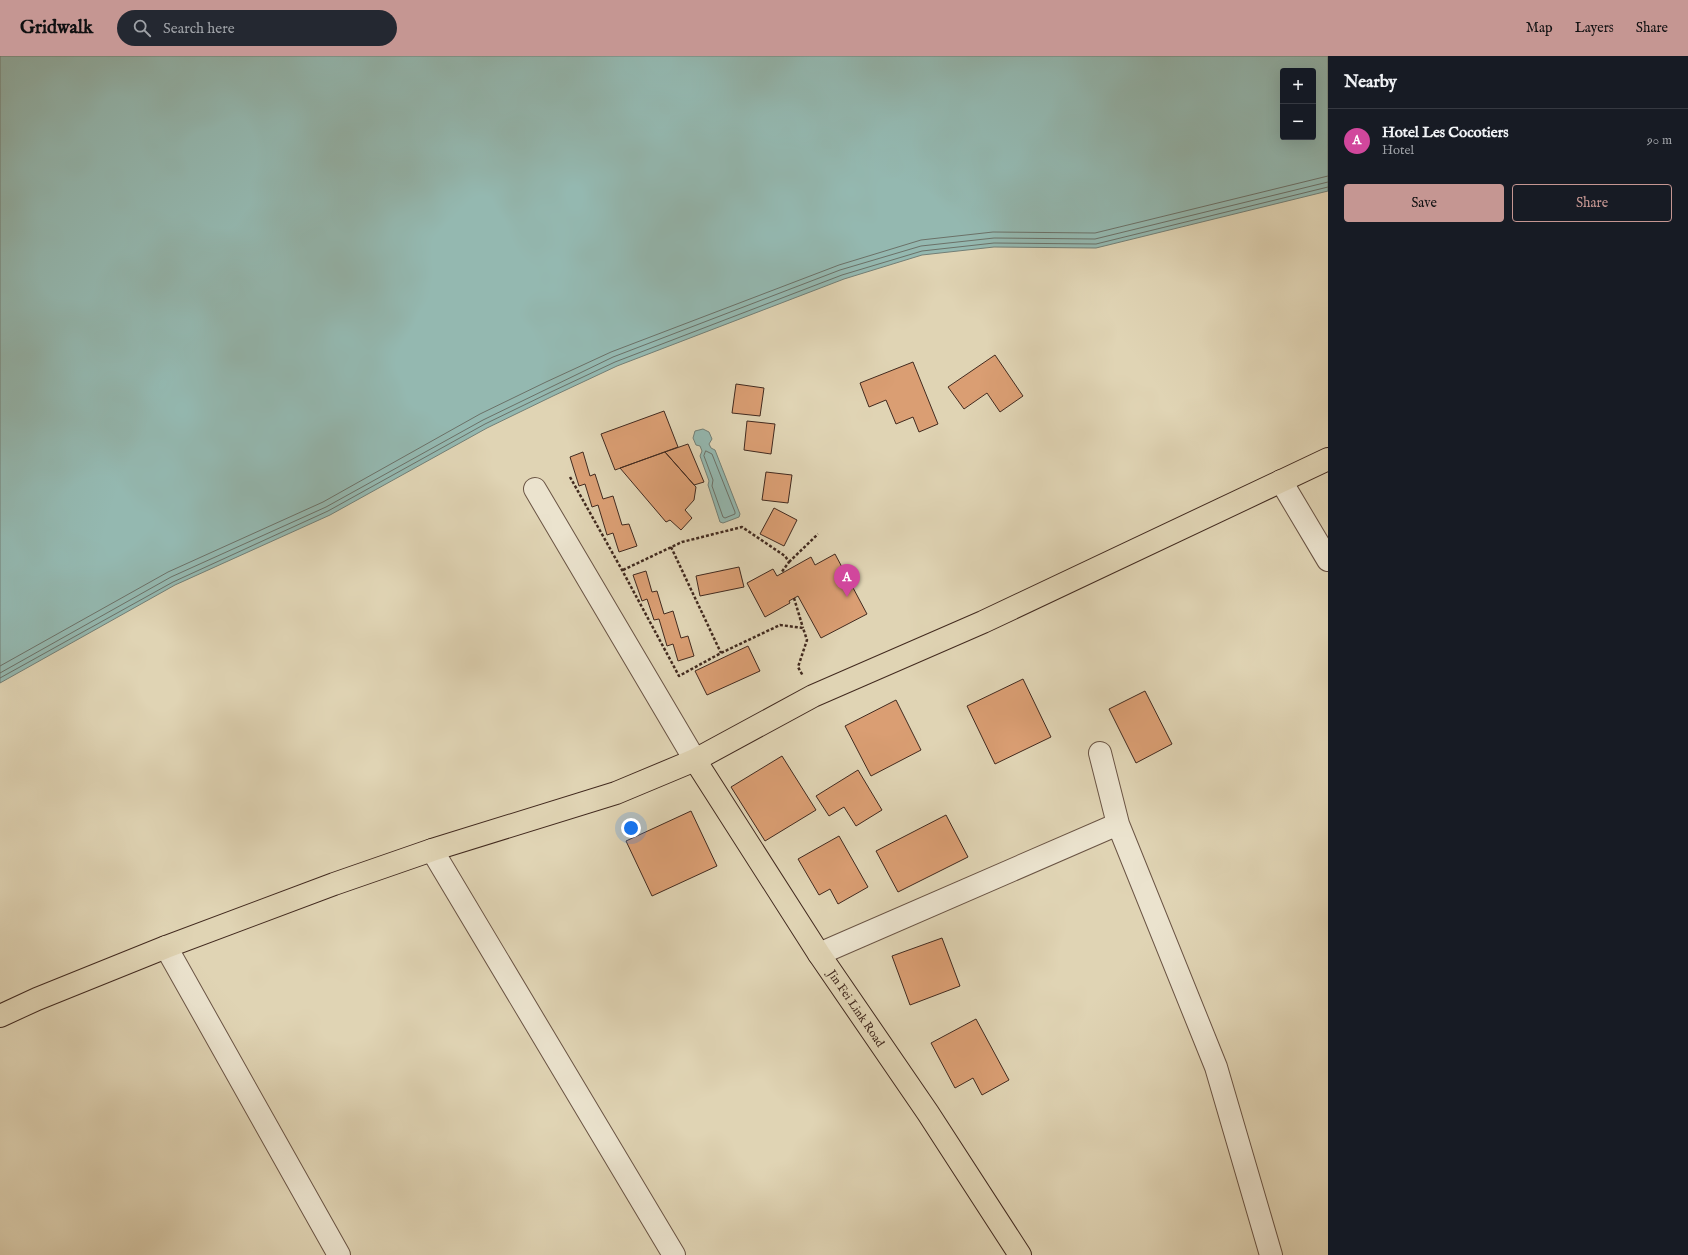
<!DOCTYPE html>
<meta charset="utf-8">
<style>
:root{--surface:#171b24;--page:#242831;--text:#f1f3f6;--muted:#9ea1a6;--line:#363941;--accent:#c59692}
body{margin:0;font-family:"IM FELL English",serif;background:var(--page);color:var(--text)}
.controls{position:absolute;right:12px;top:12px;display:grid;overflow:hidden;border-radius:4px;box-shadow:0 4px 16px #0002}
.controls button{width:36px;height:36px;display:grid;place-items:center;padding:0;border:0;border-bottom:1px solid var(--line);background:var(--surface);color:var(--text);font:20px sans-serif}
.you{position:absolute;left:631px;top:772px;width:14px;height:14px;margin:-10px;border:3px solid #fff;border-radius:50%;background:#1a73e8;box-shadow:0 0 0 6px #1a73e833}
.badge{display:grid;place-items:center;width:26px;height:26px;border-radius:50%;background:var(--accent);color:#fff;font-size:13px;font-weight:700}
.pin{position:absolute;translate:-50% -33px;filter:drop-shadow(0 1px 2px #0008)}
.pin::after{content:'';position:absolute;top:21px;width:14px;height:12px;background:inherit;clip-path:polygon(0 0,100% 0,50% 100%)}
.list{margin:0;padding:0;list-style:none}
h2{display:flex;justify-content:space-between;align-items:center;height:52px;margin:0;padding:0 16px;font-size:17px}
h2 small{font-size:13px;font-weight:400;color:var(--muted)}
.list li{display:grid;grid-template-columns:26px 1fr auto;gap:12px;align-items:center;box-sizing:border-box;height:64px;padding:0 16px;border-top:1px solid var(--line)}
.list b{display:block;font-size:15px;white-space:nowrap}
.list p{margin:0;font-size:13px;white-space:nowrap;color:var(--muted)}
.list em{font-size:13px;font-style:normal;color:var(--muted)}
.actions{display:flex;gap:8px;padding:12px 16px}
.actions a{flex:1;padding:9px 0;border:1px solid var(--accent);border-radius:4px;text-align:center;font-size:14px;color:var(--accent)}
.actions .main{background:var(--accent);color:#111}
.icon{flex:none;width:22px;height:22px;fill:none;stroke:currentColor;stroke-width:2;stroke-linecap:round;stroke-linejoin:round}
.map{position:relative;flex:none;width:1328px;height:1199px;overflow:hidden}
header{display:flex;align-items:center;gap:24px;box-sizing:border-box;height:56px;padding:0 20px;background:var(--accent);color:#111}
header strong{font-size:19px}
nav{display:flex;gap:22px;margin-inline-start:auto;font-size:14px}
.search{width:280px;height:36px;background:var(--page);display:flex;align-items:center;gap:10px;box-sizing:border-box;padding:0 14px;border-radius:22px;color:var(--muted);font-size:15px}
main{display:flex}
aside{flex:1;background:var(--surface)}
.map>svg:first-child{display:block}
</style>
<header>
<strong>Gridwalk</strong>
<div class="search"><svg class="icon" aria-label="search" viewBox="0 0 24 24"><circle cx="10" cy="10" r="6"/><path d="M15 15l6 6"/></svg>Search here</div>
<nav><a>Map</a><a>Layers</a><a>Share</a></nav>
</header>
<main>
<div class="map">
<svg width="1328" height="1199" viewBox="0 0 1328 1199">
<rect width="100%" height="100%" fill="#e0d4b4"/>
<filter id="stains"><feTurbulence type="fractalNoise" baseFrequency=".005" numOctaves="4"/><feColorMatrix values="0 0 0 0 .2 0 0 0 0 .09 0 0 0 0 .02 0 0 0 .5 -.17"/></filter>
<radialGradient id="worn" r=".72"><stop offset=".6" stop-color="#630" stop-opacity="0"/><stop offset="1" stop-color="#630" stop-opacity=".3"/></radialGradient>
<path fill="#94b8b0" stroke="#737f76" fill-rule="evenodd" d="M0,0H1328V135L1096,192L994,191L922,199L844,223L617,310L553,340L487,372L330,459L175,529L0,627ZM1283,15H1313V81H1283Z
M703,373L709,376L712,383L709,388L711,392L715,394L740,458L739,461L723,467L720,466L708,429L709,425L700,400L702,395L700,390L696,389L693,382L695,375Z"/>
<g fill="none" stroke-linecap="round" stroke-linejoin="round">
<path stroke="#6b7168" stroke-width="1" d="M706,395L712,398L735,456V458L725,462L723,461L712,430L713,424L704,400Z
M0,610L168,516L323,446L480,358L546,326L611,296L839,209L921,184L993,176L1095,177L1328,120
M0,617L171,521L326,451L483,364L549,332L613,301L840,214L921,190L994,182L1095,183L1328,126
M0,622L173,526L328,455L485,368L551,336L615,306L842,219L922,195L994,187L1096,188L1328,131"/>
</g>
<path fill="#da9e73" stroke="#422a1f" d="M995,299L1023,340L1000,356L987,337L964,353L948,331Z
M913,306L938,368L919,376L913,361L896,368L886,344L869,351L860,327Z
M736,328L764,332L760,360L732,357Z
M664,355L678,391L615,414L601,378Z
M747,365L775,368L771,398L744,394Z
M688,388L704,426L694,429L665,396Z
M583,396L590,420L595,418L603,443L613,440L622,469L629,468L637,490L619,496L613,477L607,479L598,449L592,451L585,428L579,430L570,401Z
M665,396L696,431L694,444L685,454L692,462L681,474L670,464L666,466L620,412Z
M766,416L792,419L788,447L762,444Z
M774,452L797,464L784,490L760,478Z
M835,498L867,558L821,582L798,540L789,545L790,547L765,561L747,527L773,513L777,520L811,501L815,509Z
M739,511L744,531L700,540L696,520Z
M646,515L652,536L657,535L664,558L673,555L681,582L688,580L694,600L678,605L673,588L667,590L659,563L654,564L647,543L642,545L633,519Z
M748,590L760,615L707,639L695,615Z
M1023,623L1051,681L995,708L967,650Z
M1145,635L1172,688L1136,707L1109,653Z
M896,644L921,694L871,720L845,670Z
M782,700L816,754L765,785L731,731Z
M858,714L882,754L856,770L844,751L829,760L816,740Z
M691,755L717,810L652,840L626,785Z
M946,759L968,801L898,836L876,795Z
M839,780L868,831L838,848L830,833L819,839L798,803Z
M942,882L960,930L910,949L892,900Z
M976,963L1009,1024L982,1039L973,1022L955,1032L931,987Z"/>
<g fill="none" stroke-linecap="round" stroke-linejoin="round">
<g stroke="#6a5444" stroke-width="24">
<path id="minor" d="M1281,425L1328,504
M535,433L695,704
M1100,697L1118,768L1216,1011L1271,1199
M432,794L674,1199
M166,891L339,1199
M819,898L1118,768"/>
</g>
<g stroke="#422a1f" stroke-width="24">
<g id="major">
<path id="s1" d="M695,704L819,898L928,1057L1020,1199"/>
<path d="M0,960L37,943L166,891L334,828L432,794L616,737L695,704L813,640L983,566L1328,403"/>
</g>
</g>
<path stroke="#422a1f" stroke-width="2.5" stroke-dasharray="3 2" stroke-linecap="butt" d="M570,421L622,514L679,620L721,597L780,569L803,572L807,584L798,611L803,620
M671,491L721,597
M789,506L818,478
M623,514L682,486L742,471L785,500L789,506L781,517
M794,542L803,572"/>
<use href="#minor" stroke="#ebe3ce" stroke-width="22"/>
<use href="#major" stroke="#e0d4b4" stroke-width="22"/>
</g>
<g text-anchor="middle" stroke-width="3" stroke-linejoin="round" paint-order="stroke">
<g font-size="12" fill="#422a1f" stroke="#ebe3ce">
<text dy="4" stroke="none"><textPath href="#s1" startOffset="296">Jin Fei Link Road</textPath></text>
</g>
</g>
<rect width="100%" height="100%" filter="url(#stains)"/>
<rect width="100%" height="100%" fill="url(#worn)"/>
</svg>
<div class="controls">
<button>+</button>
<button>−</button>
</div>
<div class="you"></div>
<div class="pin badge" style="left:847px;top:541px;background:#d1479c">A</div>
</div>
<aside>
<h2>Nearby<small></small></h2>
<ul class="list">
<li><span class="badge" style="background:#d1479c">A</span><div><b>Hotel Les Cocotiers</b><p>Hotel</p></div><em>90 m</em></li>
</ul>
<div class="actions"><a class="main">Save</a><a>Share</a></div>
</aside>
</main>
